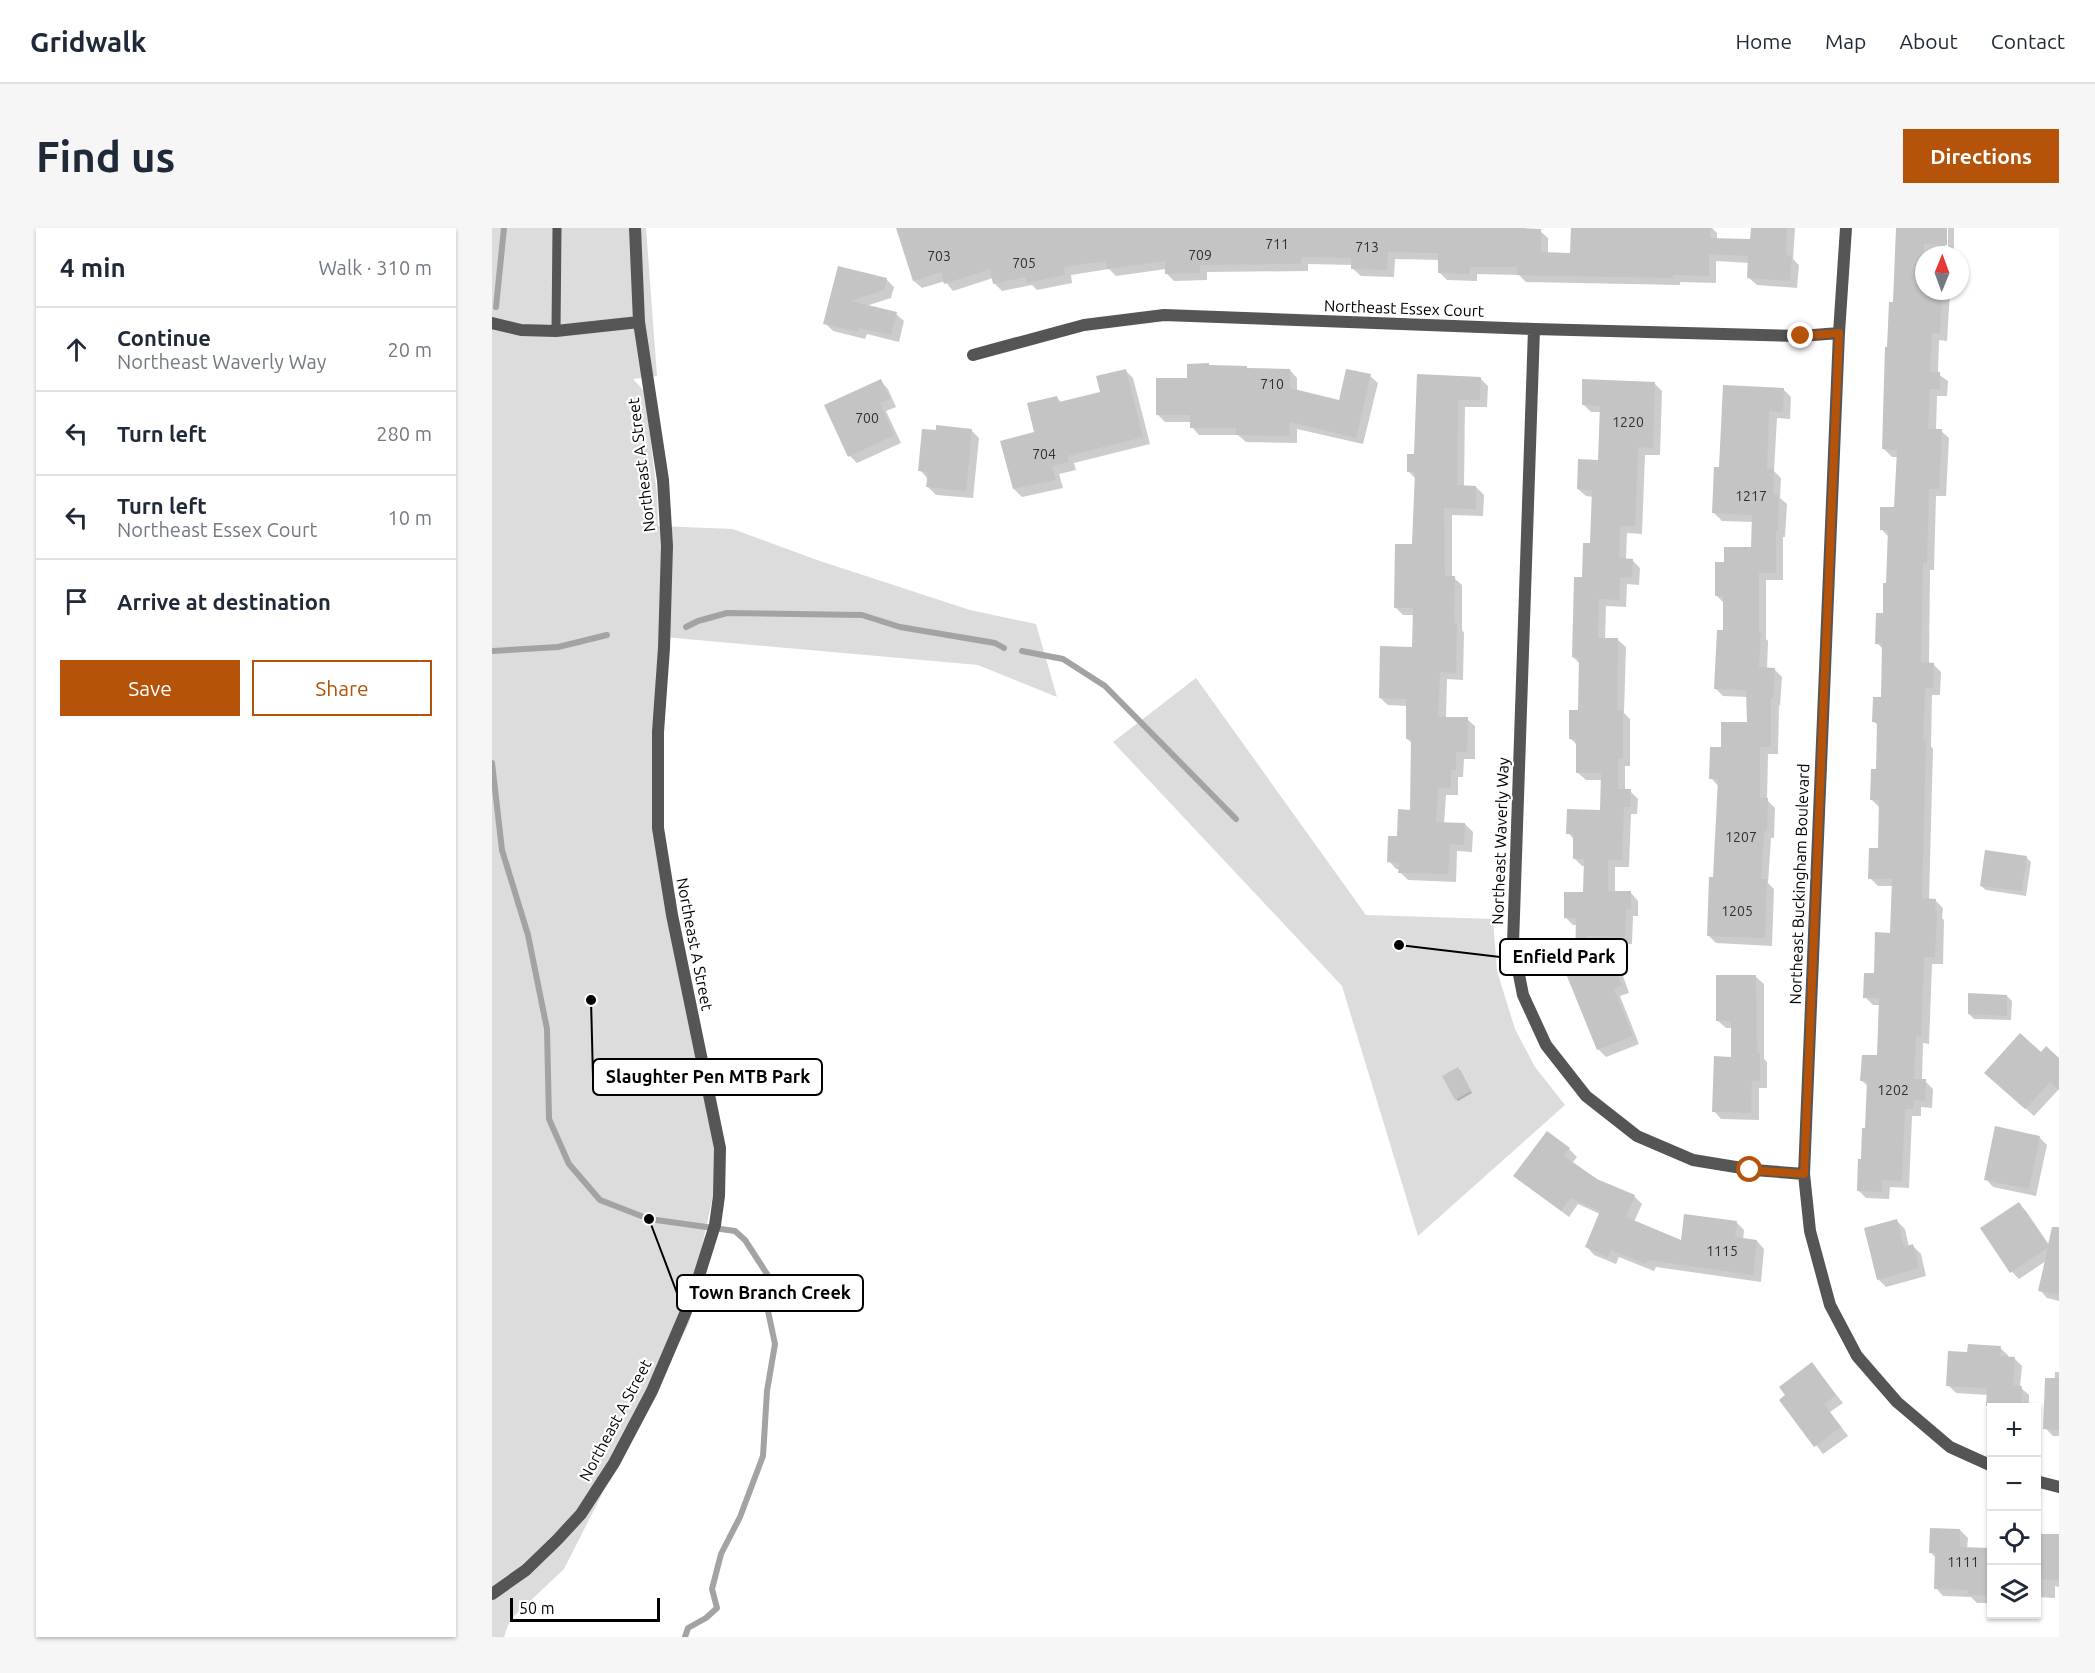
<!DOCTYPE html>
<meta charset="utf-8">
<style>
:root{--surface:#fff;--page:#f6f6f7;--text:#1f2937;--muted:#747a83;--line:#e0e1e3;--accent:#b45309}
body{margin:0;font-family:Ubuntu,sans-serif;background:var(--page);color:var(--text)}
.controls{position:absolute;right:18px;bottom:18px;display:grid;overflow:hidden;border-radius:0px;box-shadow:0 2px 4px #0004}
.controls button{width:54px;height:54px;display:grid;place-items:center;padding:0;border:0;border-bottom:2px solid var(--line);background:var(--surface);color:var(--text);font:30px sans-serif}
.compass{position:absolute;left:1423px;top:18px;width:54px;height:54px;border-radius:50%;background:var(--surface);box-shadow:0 2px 4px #0004;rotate:1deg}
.scale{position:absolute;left:18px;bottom:15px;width:150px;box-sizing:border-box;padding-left:6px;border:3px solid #000;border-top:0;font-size:16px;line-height:21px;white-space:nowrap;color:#000;-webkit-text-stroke:4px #fff;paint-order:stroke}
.stop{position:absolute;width:18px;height:18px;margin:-14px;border:4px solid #b45309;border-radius:50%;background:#fff}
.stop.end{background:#b45309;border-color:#fff;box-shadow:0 2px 6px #0008}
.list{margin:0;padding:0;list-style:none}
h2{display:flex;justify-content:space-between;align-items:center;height:78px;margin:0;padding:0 24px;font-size:26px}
h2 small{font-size:20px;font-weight:400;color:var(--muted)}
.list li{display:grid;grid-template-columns:39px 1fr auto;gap:18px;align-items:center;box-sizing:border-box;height:84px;padding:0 24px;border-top:2px solid var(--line)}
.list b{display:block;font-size:22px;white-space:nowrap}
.list p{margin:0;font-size:20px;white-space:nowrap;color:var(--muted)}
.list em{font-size:20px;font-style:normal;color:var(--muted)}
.actions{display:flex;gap:12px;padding:18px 24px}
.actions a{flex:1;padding:14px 0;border:2px solid var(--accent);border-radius:0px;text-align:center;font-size:21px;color:var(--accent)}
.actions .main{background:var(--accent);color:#fff}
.icon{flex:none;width:33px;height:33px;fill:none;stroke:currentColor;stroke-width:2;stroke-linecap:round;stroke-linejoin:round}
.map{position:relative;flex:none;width:1567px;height:1409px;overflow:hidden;border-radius:0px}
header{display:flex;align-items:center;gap:36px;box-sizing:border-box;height:84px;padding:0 30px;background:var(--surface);border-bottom:2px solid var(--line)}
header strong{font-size:28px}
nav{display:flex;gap:33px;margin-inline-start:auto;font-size:21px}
.intro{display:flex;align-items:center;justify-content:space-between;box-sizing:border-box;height:144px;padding:0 36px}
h1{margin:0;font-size:42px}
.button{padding:15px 27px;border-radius:0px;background:var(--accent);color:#fff;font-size:21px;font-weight:700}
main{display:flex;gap:36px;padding:0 36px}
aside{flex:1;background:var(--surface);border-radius:0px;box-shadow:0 2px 4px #0004}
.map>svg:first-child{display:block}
</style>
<header>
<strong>Gridwalk</strong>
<nav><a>Home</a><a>Map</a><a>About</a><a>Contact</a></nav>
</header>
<div class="intro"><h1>Find us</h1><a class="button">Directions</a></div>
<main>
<aside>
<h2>4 min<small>Walk · 310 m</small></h2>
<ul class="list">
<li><svg class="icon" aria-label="ahead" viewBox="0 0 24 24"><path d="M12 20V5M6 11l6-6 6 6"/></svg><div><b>Continue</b><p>Northeast Waverly Way</p></div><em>20 m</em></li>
<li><svg class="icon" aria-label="left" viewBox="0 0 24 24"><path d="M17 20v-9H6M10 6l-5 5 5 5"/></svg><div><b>Turn left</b></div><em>280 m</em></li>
<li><svg class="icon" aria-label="left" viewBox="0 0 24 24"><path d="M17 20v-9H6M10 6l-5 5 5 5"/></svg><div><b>Turn left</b><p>Northeast Essex Court</p></div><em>10 m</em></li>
<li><svg class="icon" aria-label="arrive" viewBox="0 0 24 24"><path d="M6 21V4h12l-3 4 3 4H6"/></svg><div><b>Arrive at destination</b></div></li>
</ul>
<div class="actions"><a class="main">Save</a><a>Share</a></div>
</aside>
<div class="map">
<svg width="1567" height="1409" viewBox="0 0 1567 1409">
<rect width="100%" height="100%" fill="#fff"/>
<path fill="#dcdcdc" d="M0,0H154L165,148L141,151L153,164L165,266L166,298L241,301L325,332L478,382L544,396L565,469L486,437L172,409L168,599L226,945L204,1046L206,1063L197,1095L72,1341L18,1392L12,1409H0Z
M704,450L874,687L1001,691L1005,743L1023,801L1043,839L1073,877L926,1008L850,758L621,514Z"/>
<path fill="#0003" d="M406,0H1033V2L1048,3L1056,10V26H1080L1081,0H1220L1225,5V11L1260,13L1261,0H1303L1301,31L1307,37L1305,60L1265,57L1257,50L1258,35L1224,33V55L1188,54V57L1034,54L1027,47L985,46V53L955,52L947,44L948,32L903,31L902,49L869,48L861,41V37L816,36V43L715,44V52L682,53L674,45V41L624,48L617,41L579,47L580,55L545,62L540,57L510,63L502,55L501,50L461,63L453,53L430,60L422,53Z
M1405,0H1453V24H1456V0H1462V24H1459V27H1432V63H1458L1455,113L1447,112L1446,146L1456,153L1455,168H1445L1444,202L1449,203L1457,210L1454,268H1444L1442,342H1438L1437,436H1441L1449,444L1448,467H1440L1439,518L1441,521L1437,672H1443L1451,680L1450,690L1452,692L1451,736H1440L1437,816L1431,815L1430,853H1433L1441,861L1440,880L1429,879V888H1420L1417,960L1398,959L1397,971L1374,970L1366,962L1375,901L1377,859L1370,853L1386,829L1388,777H1381L1373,769L1399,707L1401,658H1386L1378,650L1388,622L1387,579L1379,571L1385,543L1387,498L1382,494L1390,471L1392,422L1385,415L1392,387L1396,356L1397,309L1389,301L1404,281L1406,229H1400L1392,221L1403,75Z
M347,39L394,51L402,59L399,70L374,78L404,86L412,93L407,114L375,106L373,111L341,103L333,95Z
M633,142L641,150L658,216L582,235L584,242L567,246L571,260L530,269L522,261L544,205L565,170L570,175L610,165Z
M798,142L805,150V164L848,174L878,148L886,155L871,216L805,201V215L754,214L746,207H707L700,199V194H673L665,186L697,151Z
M926,148L988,150L996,158L995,179H973L972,259H984L992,267L991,288L960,287V350H962L970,357V402L972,405L971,452L955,451L954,490L975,491L983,498V531H972L971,549H966V567H954L952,596H973L981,604L980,624L965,623L964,654L916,652L908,644V641H904L897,633L920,583L921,516L915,511L916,478L896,477L888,470L921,421L922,387H911L903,379L921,317L924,251L916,243L924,228Z
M388,153L396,161L404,179L394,183L409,215L365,235L358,228Z
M1162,155L1170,163L1168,227H1153L1150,306L1135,305L1134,332H1140L1148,340L1147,357L1135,356L1134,379L1114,378L1113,411L1126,412L1134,419L1132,485L1138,491V538H1133V563H1138L1146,571L1145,586H1139L1137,639H1123V665H1139L1146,673V688H1141L1140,716L1100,715L1112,745L1123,740L1131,748L1137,765L1128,768L1147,816L1114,829L1106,821L1084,732L1085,697H1081L1073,689L1093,666V638H1090L1082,630L1083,612L1076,605L1109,583L1110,552H1094L1086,545V518L1079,511L1087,483L1088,436L1081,429L1091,350L1100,317L1101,269L1094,268L1086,261L1107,233L1109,184H1099L1091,176Z
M1291,161L1299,169L1298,191L1285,190L1282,243L1289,250L1288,270L1295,276L1293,309H1291V352H1274V411L1276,413L1275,441H1282L1290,449L1288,478L1287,477L1286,526H1276L1275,572L1283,580L1282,610H1279L1276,655L1282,661L1280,718L1224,715L1217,708L1223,651L1227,559L1219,550L1231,520L1256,496V469L1231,468L1223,460L1233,404V376L1224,367L1234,335L1261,321L1262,294L1230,293L1222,285L1228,240Z
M479,202L487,210L481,270L444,267L436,259L435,250L428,242Z
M1534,629L1539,634L1534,668L1494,662L1489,658Z
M1264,749L1272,756V831L1275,834V860H1267V892L1229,891L1222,883L1240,830V800H1234L1226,793Z
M1515,768L1520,773L1519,792L1482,791L1477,786Z
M1549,826L1567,832V861L1542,888L1502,852Z
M968,842L980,865L966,873L964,871Z
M1547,909L1555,917L1544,968L1501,959L1494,951Z
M1077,921L1085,929L1080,935L1104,953L1142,968L1150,976L1142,994L1190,1014L1244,994L1252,1002L1251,1012L1265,1013L1272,1021L1269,1054L1164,1039L1162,1043L1127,1029L1124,1036L1102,1027L1095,1019L1108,986L1086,976L1077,989L1023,948Z
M1527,976L1534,983L1564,1027L1567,1028V1073L1555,1070L1548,1062L1554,1033L1527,1051L1520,1044Z
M1405,993L1413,1001L1417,1019L1421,1018L1429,1026L1434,1048L1394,1059L1386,1051Z
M1508,1120L1516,1127V1130H1522L1530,1138L1528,1159L1537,1167V1180H1500V1182L1495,1178L1496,1167L1464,1165L1456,1157L1477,1126Z
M1320,1136L1351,1175L1338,1184L1356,1208L1331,1226L1289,1172Z
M1563,1144H1567V1208H1561L1553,1200L1562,1180Z
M1468,1302L1476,1310L1475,1321L1500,1322V1375H1485L1479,1369L1451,1368L1444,1360V1330L1438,1324Z
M1544,1307L1567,1308V1359L1563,1358V1370L1544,1369Z"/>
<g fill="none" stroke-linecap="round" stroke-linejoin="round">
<path stroke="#a3a3a3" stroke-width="6" d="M4,79L12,0
M194,399L206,393L235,385L370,387L408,399L503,415L512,420
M0,423L66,419L115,407
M530,423L571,431L613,458L744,591
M0,535L10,622L36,707L55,801L57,891L77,936L108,972L157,991L243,1003L253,1012L275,1046L276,1083L283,1116L275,1163L271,1228L248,1289L229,1326L220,1361L225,1380L214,1390L196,1400L193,1409"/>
</g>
<path fill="#c4c4c4" d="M404,0H1026L1049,1V24L1078,25L1079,0H1218V10L1258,11L1259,0H1295L1294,27L1300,28L1298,53L1255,50L1256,28L1217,26V48L1181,47V50L1025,47V39H978V46L946,45V25L896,24L895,42L859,41V30L809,29V36L708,37V45L673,46V33L615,41L614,33L572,39L573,47L535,55L534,49L501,56L498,41L452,56L449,44L421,53Z
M1404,0H1455V17L1432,16V63H1450L1448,105H1440L1438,144H1448V161H1438L1436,201H1450L1447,261H1437L1435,335H1431L1429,434L1442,435L1441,460H1433L1431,512H1434L1430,670L1444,671L1443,683H1445L1443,729H1432L1429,809L1424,808L1422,851H1434L1433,873L1422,872L1421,881H1413L1410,953L1390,952V964L1365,963L1366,931H1369L1370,900H1373L1375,853H1368L1370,827H1385L1387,770H1371L1372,745H1382L1383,704L1398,705L1400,651H1376L1377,620H1386L1387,572H1378L1379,541H1384L1385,494H1380L1381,469H1389L1390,416H1383L1384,385H1391V355H1394L1396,302H1388V279H1402L1405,222L1390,221L1393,119H1395L1397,74H1401Z
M346,38L395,50L392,62L359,73L405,84L399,107L367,100L366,104L331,96Z
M717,135V137L755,138V140L798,141V160L847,172L854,141L879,146L864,210L798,194L797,208L744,207V200H698V187H664V150H695V136Z
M634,141L651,209L575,228L577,234L560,238L564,252L521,261L508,213L542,204L535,175L565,168L567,174L608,164L604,148Z
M925,146L989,149L988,172H966L965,257L984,258V281L952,280L953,348H963L962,395H965L964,445L948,444L946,489H976L975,524H964V542H959V560H946L944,594L973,595L972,617L958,616L956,646L906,645L907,635L895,634L896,608H905L906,581L918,582L919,511H914V471L887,470L888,418L920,419L921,380H902L903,316H920L923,244H915V226H922Z
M389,151L398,171L388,175L402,207L356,229L332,177Z
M1090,151L1163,154L1161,220L1146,219L1143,298H1128L1127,330L1141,331L1140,350L1128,349L1127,372L1107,371L1106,410H1126L1125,482H1131V530L1126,531V561H1139L1138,579H1132L1130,632H1116V663H1139V681H1134L1133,709L1094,708L1108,745L1123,739L1130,757L1122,761L1141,808L1105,822L1070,736L1083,731L1084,690H1072V664H1091L1092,631H1081V606H1074L1075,581L1108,582L1109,545H1084V512L1077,511V482H1086L1087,430L1080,429L1082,349H1090L1091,315H1098L1100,262L1085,261L1086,231L1106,232L1108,178L1090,177Z
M1231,157L1292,160L1291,184L1277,183L1275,241H1282L1281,267H1287L1286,302H1284V345H1267V404H1269L1267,439L1283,440L1281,470H1279V519H1268V570H1276L1275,603H1272L1269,651H1275L1273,710L1215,708L1217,649H1221L1226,551H1217L1218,519H1229V494H1255L1254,462L1222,461L1225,402H1231V368H1223V334H1232V319H1259L1260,287L1220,285L1222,239H1227Z
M444,197L480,201L474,263L434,259L436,244L426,243L430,201L444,202Z
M1493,622L1535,628L1530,663L1488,658Z
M1224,747H1264L1265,825H1268V853L1260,852L1259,885L1220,884L1222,828L1239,829V793H1224Z
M1476,765L1515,767V788L1476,786Z
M1528,805L1549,824L1554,818L1567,830V862L1558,854L1533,881L1492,845Z
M966,839L979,863L963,872L950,848Z
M1503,898L1548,908L1537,961L1492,952Z
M1055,903L1078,920L1072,928L1105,951L1143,967L1134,989L1189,1012L1192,986L1245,993L1243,1009L1265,1012L1261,1047L1156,1032L1154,1036L1119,1022L1116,1029L1093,1019L1108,983L1078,970L1069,983L1021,948Z
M1527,974L1556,1017L1560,999H1567V1067L1546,1063L1556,1019L1518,1045L1488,1000Z
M1405,991L1412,1019L1421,1016L1427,1040L1385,1052L1372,1000Z
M1476,1116L1509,1118L1508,1128L1523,1129L1521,1157L1530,1158L1529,1179L1494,1178L1495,1160L1454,1158L1456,1123L1475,1124Z
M1320,1134L1344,1167L1332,1176L1349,1199L1322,1219L1287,1172L1293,1167L1287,1159Z
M1553,1150H1567V1202L1551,1201Z
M1438,1300L1468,1301V1319L1500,1320V1368L1476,1367V1362L1442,1361L1443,1325H1437Z
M1545,1306H1567V1352L1545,1351Z"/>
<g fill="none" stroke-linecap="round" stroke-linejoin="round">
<path stroke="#555" stroke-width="9" d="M64,103L65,0"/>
<path stroke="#555" stroke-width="12" d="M1354,0L1347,105L1312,946L1318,1003L1338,1077L1365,1128L1405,1174L1458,1219L1500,1238
M0,95L29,102L64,103L147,94
M1042,101L1021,716L1031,767L1054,817L1094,868L1145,908L1201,932L1262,942L1312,946
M481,127L592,97L672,87L1042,101L1309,108L1347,105
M1544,1253L1567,1259
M0,1366L34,1342L65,1312L89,1286L122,1235L160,1163L201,1067L223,997L227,968L228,920L180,687L166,600V504L172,420L175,318L171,252L147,94L143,0"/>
</g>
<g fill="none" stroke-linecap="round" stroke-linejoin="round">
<path stroke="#b45309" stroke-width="8" d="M1258,942L1312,946L1347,105L1309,108"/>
</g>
<g text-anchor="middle" stroke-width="4.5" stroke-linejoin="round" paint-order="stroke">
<g font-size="14" fill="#313131">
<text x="785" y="21">711</text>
<text x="875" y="24">713</text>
<text x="708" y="32">709</text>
<text x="447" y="33">703</text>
<text x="532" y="40">705</text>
<text x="780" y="161">710</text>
<text x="375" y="195">700</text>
<text x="1136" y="199">1220</text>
<text x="552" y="231">704</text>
<text x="1259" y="273">1217</text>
<text x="1249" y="614">1207</text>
<text x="1245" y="688">1205</text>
<text x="1401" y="867">1202</text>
<text x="1230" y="1028">1115</text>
<text x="1471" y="1339">1111</text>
</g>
<g font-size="16" fill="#000" stroke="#fff">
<text transform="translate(912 80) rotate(2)" y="6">Northeast Essex Court</text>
<text transform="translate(149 237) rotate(-97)" y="6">Northeast A Street</text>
<text transform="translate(1008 613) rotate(-88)" y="6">Northeast Waverly Way</text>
<text transform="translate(1307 656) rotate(-88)" y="6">Northeast Buckingham Boulevard</text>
<text transform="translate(203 716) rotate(79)" y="6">Northeast A Street</text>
<text transform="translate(123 1192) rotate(-62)" y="6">Northeast A Street</text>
</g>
</g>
<path fill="none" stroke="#000" stroke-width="2" d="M907 717L1008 729M99 772L101 849M157 991L185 1065"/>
<g fill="#000" stroke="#fff" stroke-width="2">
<circle cx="907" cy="717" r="6"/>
<circle cx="99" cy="772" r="6"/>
<circle cx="157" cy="991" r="6"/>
</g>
<g fill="#fff" stroke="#000" stroke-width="2">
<rect x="1008" y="711" width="127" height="36" rx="6"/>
<rect x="101" y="831" width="229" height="36" rx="6"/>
<rect x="185" y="1047" width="186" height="36" rx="6"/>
</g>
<g font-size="18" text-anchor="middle" font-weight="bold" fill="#000">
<text x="1072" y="735">Enfield Park</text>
<text x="216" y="855">Slaughter Pen MTB Park</text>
<text x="278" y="1071">Town Branch Creek</text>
</g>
</svg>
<div class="controls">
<button>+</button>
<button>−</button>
<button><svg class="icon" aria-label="locate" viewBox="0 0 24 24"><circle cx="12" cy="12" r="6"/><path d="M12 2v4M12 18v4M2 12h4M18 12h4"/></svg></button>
<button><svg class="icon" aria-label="layers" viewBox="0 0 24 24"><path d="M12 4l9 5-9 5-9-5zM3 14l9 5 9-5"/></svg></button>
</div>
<svg class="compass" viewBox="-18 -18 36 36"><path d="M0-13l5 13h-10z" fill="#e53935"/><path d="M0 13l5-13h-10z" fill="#747a83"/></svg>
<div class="scale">50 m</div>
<div class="stop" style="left:1258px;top:942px"></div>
<div class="stop end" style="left:1309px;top:108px"></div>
</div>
</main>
